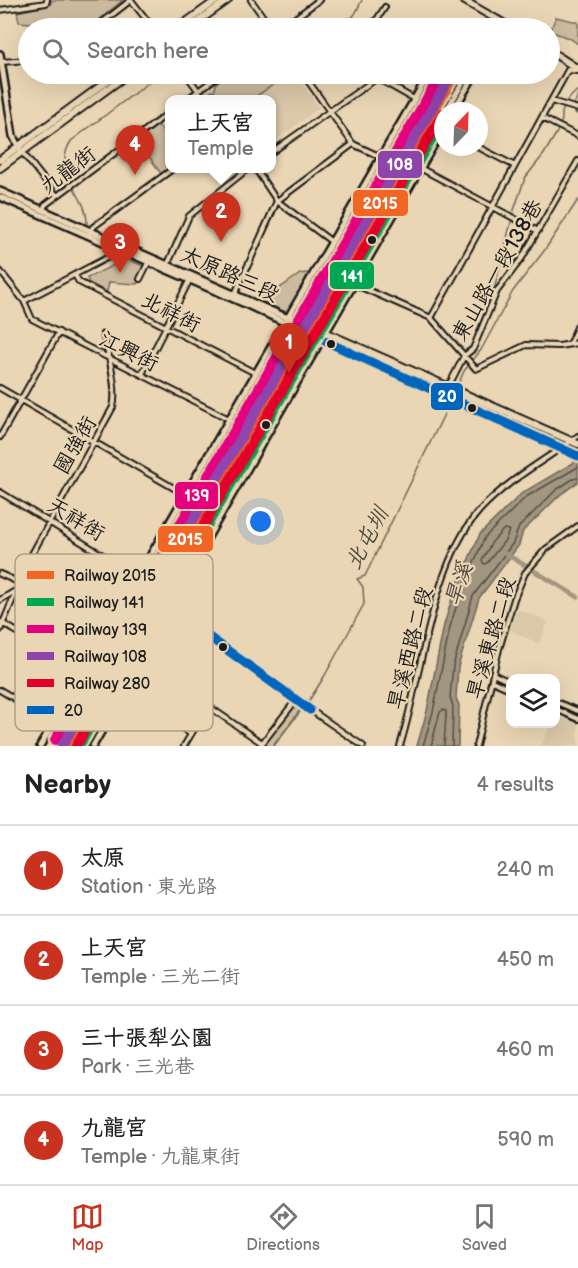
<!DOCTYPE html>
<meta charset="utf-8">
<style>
:root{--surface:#fff;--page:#f6f6f6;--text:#222;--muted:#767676;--line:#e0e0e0;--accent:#c8321e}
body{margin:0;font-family:"Balsamiq Sans","LXGW WenKai TC",sans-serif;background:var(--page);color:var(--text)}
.controls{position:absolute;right:18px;bottom:18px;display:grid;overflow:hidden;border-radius:12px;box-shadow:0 6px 24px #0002}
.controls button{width:54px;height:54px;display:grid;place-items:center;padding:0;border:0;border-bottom:2px solid var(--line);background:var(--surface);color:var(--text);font:30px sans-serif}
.compass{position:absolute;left:434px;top:102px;width:54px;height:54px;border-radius:50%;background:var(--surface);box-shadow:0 6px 24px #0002;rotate:23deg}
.you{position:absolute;left:261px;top:522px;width:21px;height:21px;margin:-15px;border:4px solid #fff;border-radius:50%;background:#1a73e8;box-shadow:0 0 0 9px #1a73e833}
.badge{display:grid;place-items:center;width:39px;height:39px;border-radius:50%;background:var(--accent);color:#fff;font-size:20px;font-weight:700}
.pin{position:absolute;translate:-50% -50px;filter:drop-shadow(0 2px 3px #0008)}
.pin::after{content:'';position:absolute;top:32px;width:21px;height:18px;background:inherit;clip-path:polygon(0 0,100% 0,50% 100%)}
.popup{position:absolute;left:165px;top:95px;width:111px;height:78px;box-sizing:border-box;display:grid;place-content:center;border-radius:12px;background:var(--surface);filter:drop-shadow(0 2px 4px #0005);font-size:20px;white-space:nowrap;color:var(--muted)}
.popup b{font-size:22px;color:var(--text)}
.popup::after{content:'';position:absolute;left:50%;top:100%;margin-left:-12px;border:12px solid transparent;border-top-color:var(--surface)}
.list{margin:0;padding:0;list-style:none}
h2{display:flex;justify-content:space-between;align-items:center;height:78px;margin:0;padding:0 24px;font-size:26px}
h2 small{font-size:20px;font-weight:400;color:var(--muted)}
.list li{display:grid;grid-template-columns:39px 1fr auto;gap:18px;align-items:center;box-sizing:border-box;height:90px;padding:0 24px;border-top:2px solid var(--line)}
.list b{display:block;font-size:22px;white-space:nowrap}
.list p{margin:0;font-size:20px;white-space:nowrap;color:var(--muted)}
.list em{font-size:20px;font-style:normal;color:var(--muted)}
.icon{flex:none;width:33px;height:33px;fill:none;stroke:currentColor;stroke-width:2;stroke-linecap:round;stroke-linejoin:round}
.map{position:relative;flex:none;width:578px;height:746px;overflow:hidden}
.search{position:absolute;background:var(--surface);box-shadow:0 6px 24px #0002;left:18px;right:18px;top:18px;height:66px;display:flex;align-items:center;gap:15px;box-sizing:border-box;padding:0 21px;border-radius:33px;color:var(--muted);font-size:22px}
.sheet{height:438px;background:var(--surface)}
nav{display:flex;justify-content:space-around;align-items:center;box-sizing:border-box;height:84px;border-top:2px solid var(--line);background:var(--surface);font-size:16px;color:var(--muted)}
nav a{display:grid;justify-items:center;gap:3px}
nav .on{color:var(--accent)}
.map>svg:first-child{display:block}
</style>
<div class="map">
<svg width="578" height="746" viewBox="0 0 578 746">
<rect width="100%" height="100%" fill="#ead6b4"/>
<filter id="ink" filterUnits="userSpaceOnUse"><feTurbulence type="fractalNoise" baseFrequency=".0167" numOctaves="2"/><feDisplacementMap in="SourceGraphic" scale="12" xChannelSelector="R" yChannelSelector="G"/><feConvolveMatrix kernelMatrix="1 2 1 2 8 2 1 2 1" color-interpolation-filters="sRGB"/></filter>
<g filter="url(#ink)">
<path fill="#dbc8a9" d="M229,74H296L319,108L272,143V100L211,99L205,91Z
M517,609L548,621L539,644L510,630Z
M556,715L578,725V746H541L551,724H556Z"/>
<path fill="#ccbb9e" stroke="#746c5d" stroke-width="1.5" d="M52,0H123L89,28H33L31,23L19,22L17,12L50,5Z
M556,17L578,22V44L571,39L550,31Z
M229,74H268L269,81L274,77L271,74H289L252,99H212L208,94L212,91L214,92L217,82Z
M158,125L170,141L171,169L162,175L138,141Z
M126,259L146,267L137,284L109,282L107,292L89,283L87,278Z
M306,273L310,274L287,311H283L257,299L274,292L300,274Z
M294,706L300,710L274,746H263Z"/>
<path fill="#a39680" stroke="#6d6558" stroke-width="1.5" d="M578,460V482L560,495L523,531L519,545L479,598L458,667L456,698L459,705L458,746H417L427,711L444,625L454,592L480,534L522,493Z"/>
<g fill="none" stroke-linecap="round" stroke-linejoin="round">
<path stroke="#524d44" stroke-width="1.5" d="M504,529L509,530L506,539L487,563L484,564L482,560L492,542Z
M423,746L433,712L450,627L460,594L485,537L526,497L578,467
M431,746L440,712L443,710L446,711V715L444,746
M452,746L453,707L450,697L453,666L473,596L513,543L519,527L556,490L573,479L578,478"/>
<path stroke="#6d6558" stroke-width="1.5" d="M292,23H344C355,19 357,9 362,0
M246,28L265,24
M574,105L578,95
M575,110V113L578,114
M87,223C88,193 50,176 71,141L160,74
M465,354L464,351L471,346L495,286L514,210L525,178L544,154L556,134L562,120V112L568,99L578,90
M457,387L464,371L481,350L513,291L544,251L578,200
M273,746L310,699L324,677L364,604L363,587L357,579L365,576L451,400"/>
<path stroke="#a39680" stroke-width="4.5" d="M506,554L578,597"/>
<g stroke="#1c1c1c" stroke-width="8">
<path id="minor" d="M131,0L153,28
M251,0L271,28
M0,10L46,3L47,0
M95,28L131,0
M282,28L319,0
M363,28L376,21L385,7
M1,62L28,60
M186,74L205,100
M303,74L353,144L381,157L420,168L538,231
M374,74L377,78L414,99
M186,100L221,74
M551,101L578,109
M542,118L578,136
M478,147L515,166
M22,152L57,196
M272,152L377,78
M255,168L277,201L332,242
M43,210L45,205L57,196L170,112
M90,233L93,227L174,168
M167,266L189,216L249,168
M0,271L24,301L32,319L229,419
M75,275L79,282L255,373
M140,279L149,261
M354,284L431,318L476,369L526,345L559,346L578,343
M235,294L277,201L353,144
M24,301L122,250
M431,318L568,70L578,71
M570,343L578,325
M142,374L190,279
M0,388L186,495
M444,395L464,356L473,349L497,291L522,258L578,161
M0,437L59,332
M0,492L132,573L139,586L165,605
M0,574L25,585L106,632
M0,600L17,590
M170,608L296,700L363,746
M0,622L84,670
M0,630L32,554L113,407C118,388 108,352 103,334
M146,654L200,686L207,699L208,706L262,743
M493,674L510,682
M492,681L510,689
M126,689L191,734
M0,690L54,722
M556,702L578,711
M556,709L578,719
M184,746L208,706
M260,746L296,700
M400,746C422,676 431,565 480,510C509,479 544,461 578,436
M476,746L499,649L514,599L525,573L546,549L578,526"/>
</g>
<g stroke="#1c1c1c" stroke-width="10">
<path id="tertiary" d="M493,28L498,20
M0,54L13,136L19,148
M446,111L468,74
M453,111L475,74
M0,191L288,318H295L320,330
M0,197L245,304L316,337
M40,746L429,74
M85,746L161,613L169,593L224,496L443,117
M93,746L165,620L174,596L443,129"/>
</g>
<g stroke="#1c1c1c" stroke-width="10">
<path id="secondary" d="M463,0L512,28
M550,51L578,69
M320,330L578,444
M316,337L578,456"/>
</g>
<g stroke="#1c1c1c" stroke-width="10">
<path id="primary" d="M178,28L217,0
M189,28L228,0
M0,160L117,74
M0,168L128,74"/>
</g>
<use href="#minor" stroke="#ead6b4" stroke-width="4"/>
<use href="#tertiary" stroke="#ead6b4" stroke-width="5"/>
<use href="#secondary" stroke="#ead6b4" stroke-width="6"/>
<use href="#primary" stroke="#ead6b4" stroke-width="6"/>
<g stroke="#ead6b4" stroke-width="14">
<path id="bus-1" d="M316,337L578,456
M310,710L165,605L169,593L443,117"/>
</g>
<use href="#bus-1" stroke="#0065bd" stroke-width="9"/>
<g stroke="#ead6b4" stroke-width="15">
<path id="rail-1" d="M65,746L455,74"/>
</g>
<g stroke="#ead6b4" stroke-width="15">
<path id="rail-2" d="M79,746L443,119"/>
</g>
<g stroke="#ead6b4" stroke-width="15">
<path id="rail-3" d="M55,740L441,74"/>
</g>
<g stroke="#ead6b4" stroke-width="15">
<path id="rail-4" d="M62,746L452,74"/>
</g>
<g stroke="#ead6b4" stroke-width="15">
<path id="rail-5" d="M76,746L443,113"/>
</g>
<use href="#rail-1" stroke="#f26522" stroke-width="10"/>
<use href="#rail-2" stroke="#00a651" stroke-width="10"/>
<use href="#rail-3" stroke="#e5007d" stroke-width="10"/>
<use href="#rail-4" stroke="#8e44ad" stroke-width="10"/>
<use href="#rail-5" stroke="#e4002b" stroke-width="10"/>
</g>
</g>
<g fill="#1c1c1c" stroke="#ead6b4" stroke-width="2">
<circle cx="372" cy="240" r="5"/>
<circle cx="331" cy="344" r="5"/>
<circle cx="472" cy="408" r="5"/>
<circle cx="266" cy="425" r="5"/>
<circle cx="223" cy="647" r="5"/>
</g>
<g text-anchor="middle" stroke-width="4.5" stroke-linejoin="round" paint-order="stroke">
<g font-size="21" fill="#1c1c1c" stroke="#ead6b4">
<text transform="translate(68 170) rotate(-37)" y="7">九龍街</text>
<text transform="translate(497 270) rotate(-60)" y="7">東山路一段138巷</text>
<text transform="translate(230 274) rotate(24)" y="7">太原路三段</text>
<text transform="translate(171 312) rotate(27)" y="7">北祥街</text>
<text transform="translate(129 351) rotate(27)" y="7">江興街</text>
<text transform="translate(75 445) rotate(-60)" y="7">國強街</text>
<text transform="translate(76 519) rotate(31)" y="7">天祥街</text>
<text transform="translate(491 638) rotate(-74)" y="7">旱溪東路二段</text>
<text transform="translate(410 648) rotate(-76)" y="7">旱溪西路二段</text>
</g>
<g font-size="22" font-style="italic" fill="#4b473f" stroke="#ead6b4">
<text transform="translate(366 538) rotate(-62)" y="8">北屯圳</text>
<text transform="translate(458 584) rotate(-72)" y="8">旱溪</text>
</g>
</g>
<rect x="15" y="554" width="198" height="177" rx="9" fill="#ead6b4" stroke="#ac9e86" stroke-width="1.5"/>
<rect x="27" y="571" width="27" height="8" fill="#f26522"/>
<rect x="27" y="598" width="27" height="8" fill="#00a651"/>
<rect x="27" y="625" width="27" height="8" fill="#e5007d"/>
<rect x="27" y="652" width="27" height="8" fill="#8e44ad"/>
<rect x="27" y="679" width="27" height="8" fill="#e4002b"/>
<rect x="27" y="706" width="27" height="8" fill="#0065bd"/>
<g font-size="16" fill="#1c1c1c">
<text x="64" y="581">Railway 2015</text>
<text x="64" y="608">Railway 141</text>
<text x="64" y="635">Railway 139</text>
<text x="64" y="662">Railway 108</text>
<text x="64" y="689">Railway 280</text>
<text x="64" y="716">20</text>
</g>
<g stroke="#ead6b4" stroke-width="2">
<rect x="377" y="150" width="46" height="29" rx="6" fill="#8e44ad"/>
<rect x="352" y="189" width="57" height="28" rx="6" fill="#f26522"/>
<rect x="329" y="261" width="46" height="29" rx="6" fill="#00a651"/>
<rect x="430" y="382" width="34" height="29" rx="6" fill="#0065bd"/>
<rect x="174" y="481" width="45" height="29" rx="6" fill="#e5007d"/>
<rect x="157" y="525" width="57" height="28" rx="6" fill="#f26522"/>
</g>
<g font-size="16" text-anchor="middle" font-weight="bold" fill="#fff">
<text x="400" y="170">108</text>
<text x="380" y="209">2015</text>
<text x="352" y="282">141</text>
<text x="447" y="402">20</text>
<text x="197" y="501">139</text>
<text x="185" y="545">2015</text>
</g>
</svg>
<div class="controls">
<button><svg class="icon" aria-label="layers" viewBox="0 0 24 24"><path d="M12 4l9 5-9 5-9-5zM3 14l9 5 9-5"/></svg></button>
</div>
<svg class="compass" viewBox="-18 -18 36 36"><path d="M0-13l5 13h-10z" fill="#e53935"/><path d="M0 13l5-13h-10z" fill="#767676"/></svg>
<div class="you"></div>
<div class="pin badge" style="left:289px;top:373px">1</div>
<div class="pin badge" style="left:221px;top:242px">2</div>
<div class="popup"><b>上天宮</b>Temple</div>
<div class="pin badge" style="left:120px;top:273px">3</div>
<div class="pin badge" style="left:135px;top:175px">4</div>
<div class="search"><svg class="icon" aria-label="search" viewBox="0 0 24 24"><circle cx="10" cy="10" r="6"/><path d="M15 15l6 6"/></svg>Search here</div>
</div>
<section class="sheet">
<h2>Nearby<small>4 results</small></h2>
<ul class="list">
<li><span class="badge">1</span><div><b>太原</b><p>Station · 東光路</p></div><em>240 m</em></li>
<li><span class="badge">2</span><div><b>上天宮</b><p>Temple · 三光二街</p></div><em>450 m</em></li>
<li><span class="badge">3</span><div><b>三十張犁公園</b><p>Park · 三光巷</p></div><em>460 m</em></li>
<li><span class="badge">4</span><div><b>九龍宮</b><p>Temple · 九龍東街</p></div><em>590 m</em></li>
</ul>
</section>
<nav>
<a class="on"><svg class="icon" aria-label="map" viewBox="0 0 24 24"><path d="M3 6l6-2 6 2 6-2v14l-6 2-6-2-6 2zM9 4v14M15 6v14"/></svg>Map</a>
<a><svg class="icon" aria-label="directions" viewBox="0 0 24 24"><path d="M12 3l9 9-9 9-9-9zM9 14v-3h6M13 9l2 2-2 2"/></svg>Directions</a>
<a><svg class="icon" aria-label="saved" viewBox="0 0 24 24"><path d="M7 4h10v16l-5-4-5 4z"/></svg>Saved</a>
</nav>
